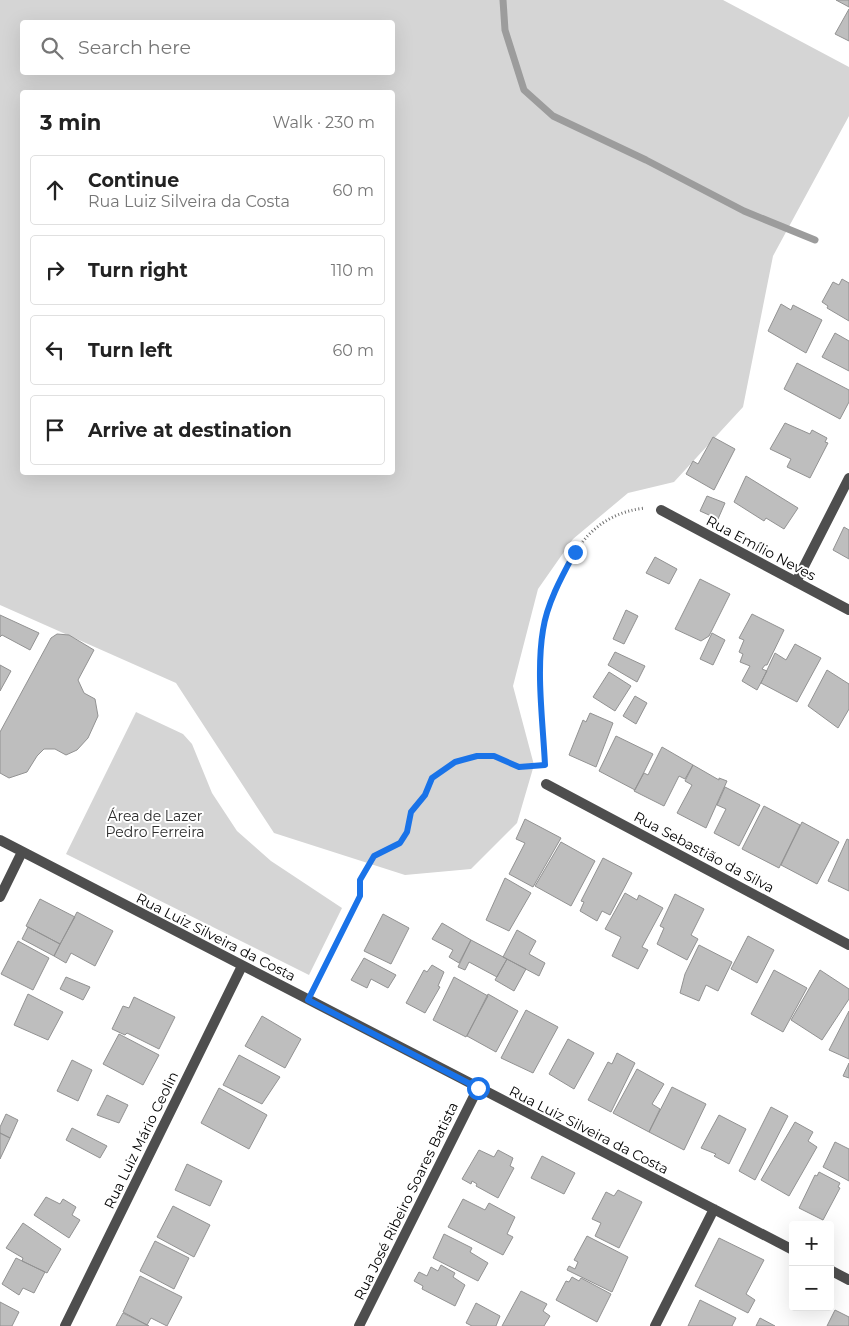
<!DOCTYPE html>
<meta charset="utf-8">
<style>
:root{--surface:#fff;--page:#f2f2f2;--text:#222;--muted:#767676;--line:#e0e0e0}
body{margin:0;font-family:Montserrat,sans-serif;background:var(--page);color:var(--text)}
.controls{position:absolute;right:15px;bottom:15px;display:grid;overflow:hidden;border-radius:5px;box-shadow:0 5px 20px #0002}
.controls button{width:45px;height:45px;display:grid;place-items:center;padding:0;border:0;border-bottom:1px solid var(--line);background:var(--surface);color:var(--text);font:25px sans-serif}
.stop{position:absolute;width:15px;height:15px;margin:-11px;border:4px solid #1a73e8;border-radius:50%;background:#fff}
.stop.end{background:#1a73e8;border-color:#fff;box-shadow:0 1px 5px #0008}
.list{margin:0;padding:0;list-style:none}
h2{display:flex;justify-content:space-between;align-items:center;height:65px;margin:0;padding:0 20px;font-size:21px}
h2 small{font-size:16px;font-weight:400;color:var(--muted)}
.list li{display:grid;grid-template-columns:32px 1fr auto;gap:15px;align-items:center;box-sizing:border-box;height:70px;margin:0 10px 10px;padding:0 10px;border:1px solid var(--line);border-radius:5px}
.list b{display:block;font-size:19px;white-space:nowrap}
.list p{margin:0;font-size:16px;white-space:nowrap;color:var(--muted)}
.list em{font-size:16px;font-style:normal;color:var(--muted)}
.icon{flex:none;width:28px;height:28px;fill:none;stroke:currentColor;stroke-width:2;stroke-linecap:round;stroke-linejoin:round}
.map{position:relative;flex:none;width:849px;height:1326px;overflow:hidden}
.search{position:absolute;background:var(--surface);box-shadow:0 5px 20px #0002;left:20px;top:20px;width:375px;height:55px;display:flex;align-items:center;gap:12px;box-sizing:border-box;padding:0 18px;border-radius:5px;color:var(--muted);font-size:19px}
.panel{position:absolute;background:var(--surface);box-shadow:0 5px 20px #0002;left:20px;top:90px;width:375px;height:385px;border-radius:5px}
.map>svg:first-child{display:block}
</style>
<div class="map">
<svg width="849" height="1326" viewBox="0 0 849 1326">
<rect width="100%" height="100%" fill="#fff"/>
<path fill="#d5d5d5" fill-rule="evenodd" d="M0,0H723L849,67V116L773,256L743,407L674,482L628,493L573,539L538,589L513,686L534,765L517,823L471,869L405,875L274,833L176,683L0,605ZM22,22H392V72H22ZM22,92H392V472H22Z
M136,712L183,734L192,744L212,793L237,831L271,861L342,908L309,975L66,854Z"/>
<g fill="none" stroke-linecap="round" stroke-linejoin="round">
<path stroke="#9c9c9c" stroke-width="7" d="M503,0L505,30L524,90L553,116L646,160L744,211L815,240"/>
</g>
<path fill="#bebebe" stroke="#929292" d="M836,0H849V7Z
M849,9V41L835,34Z
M842,279L849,283V321L827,308L828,306L822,302L833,282L839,285Z
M781,304L791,310L793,305L822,320L806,353L768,331Z
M835,333L849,341V371L822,357Z
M797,363L849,390V402L840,419L784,389Z
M785,423L810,434L812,430L827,438L825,442L828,443L810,478L787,467L791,459L770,449Z
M713,437L735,449L714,490L686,474L693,461L698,464Z
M746,476L798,508L784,529L766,518L764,521L734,502Z
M707,496L725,503L718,519L700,511Z
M844,527L849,530V559L833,550Z
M655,557L677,569L669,584L646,573Z
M700,579L730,594L709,636L701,641L675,629Z
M626,610L638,616L624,644L613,639Z
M752,614L784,630L767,665H765L762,669L767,671L757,690L742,681L750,666L740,662L743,654L739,652L744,640L739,638Z
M0,615L39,633L30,650L2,635L0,637Z
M712,633L725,640L713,665L700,659Z
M57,634L69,635L94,650L78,680L84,693L95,699L98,716L88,738L77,750L66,755L55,749H44L37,756L27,772L9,778L0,773V732L51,638Z
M795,644L821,658L797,702L761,683L775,653L786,660Z
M615,652L645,666L637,682L608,665Z
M0,665L11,671L0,691Z
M827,670L849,684V709L838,728L808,706Z
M609,672L631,686L615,711L593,697Z
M635,696L647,703L636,724L623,716Z
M590,713L613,723L596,767L569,755L583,720L586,722Z
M616,736L653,754L635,790L599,771Z
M662,747L693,765L685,779L679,776L664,806L634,791L644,773L648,775Z
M693,765L719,780V778L727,781L706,828L677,813L692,785L685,781Z
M725,787L760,805L739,846L714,833L726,809L717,805Z
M764,806L800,825L779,868L742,849Z
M525,819L561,838L533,887L509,874L525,843L516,839Z
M802,822L839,842L817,884L781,865Z
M847,839L849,840V891L828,881Z
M561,842L595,861L571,906L535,886Z
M603,858L632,873L610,915L602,911L597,921L580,911L584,902L581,901Z
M505,878L531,893L509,931L486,920Z
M625,893L637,900L639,895L663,908L642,947L648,950L638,969L612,956L621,937L605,929Z
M675,894L704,909L691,935L698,939L687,960L657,944L664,928L660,926Z
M40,899L75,917L60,944L26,926Z
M77,912L113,931L95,966L71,953L66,963L54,956Z
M383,914L409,928L391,964L364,951Z
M442,923L471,940L459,963L449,957L453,950L432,939Z
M28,927L60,944L54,956L22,939Z
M517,930L536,941L529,954L545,963L539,976L503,957Z
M748,936L774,950L757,983L731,969Z
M471,940L507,959L497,977L469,962L465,970L458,967Z
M18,941L49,958L33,990L1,974Z
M699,945L732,962L718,991L706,985L699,1001L680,993L685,974Z
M364,958L396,975L388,988L371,979L367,988L351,980Z
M507,959L526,969L514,991L495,980Z
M432,965L444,972L438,986L440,987L425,1013L406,1003L424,970L427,972Z
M774,970L807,988L783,1032L751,1014Z
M820,970L849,989V999L822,1040L791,1020Z
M66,977L90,987L83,1000L60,989Z
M454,977L488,996L466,1037L433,1020Z
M28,994L63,1012L48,1040L14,1025Z
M488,994L518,1011L496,1052L467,1036Z
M134,997L175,1017L159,1049L127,1033L125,1035L112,1029L123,1006L129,1008Z
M526,1010L558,1027L533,1073L501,1058Z
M849,1011V1059L829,1050Z
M262,1016L301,1039L285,1068L245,1046Z
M119,1034L159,1055L143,1085L103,1064Z
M568,1039L594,1053L574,1089L549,1074Z
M617,1053L635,1063L611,1112L588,1100L608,1062L612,1064Z
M239,1055L280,1077L262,1104L223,1085Z
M72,1060L92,1070L78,1101L57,1091Z
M849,1063V1078L843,1076Z
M637,1069L664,1084L652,1104L660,1109L649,1132L613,1113Z
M672,1087L706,1104L684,1150L649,1132Z
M219,1088L267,1115L249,1149L201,1123Z
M107,1095L128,1105L119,1123L97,1115Z
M771,1107L788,1116L755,1180L739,1171Z
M6,1114L18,1120L10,1138L0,1133V1127Z
M719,1115L746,1129L729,1164L714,1156L716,1154L701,1148Z
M795,1122L813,1132L808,1141L817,1147L789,1196L761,1180Z
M72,1128L107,1146L100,1158L66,1140Z
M0,1133L10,1138L0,1159Z
M835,1142L849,1149V1181L823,1167Z
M479,1150L494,1157L498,1150L513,1158L510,1166L514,1168L498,1198L476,1186L477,1184L472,1181L471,1184L462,1179Z
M542,1156L575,1173L564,1194L531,1178Z
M187,1164L222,1181L210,1206L175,1190Z
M819,1172L840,1183L838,1187L840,1188L823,1220L799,1208L815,1175L817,1176Z
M618,1190L642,1202L619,1248L595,1236L601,1223L592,1219L606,1192L614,1196Z
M46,1197L60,1204L63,1199L76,1207L72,1215L80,1220L69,1238L34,1215Z
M463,1199L485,1210L489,1203L515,1217L507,1234L513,1237L503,1255L448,1227Z
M173,1206L210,1225L194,1257L157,1237Z
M23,1223L61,1249L47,1273L22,1261L23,1258L6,1248Z
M444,1234L472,1248L470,1252L488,1263L478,1281L433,1258Z
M587,1236L628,1257L612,1292L567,1270L569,1266L575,1269L578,1262L574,1260Z
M719,1238L764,1260L746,1294L755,1300L748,1313L695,1286Z
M155,1241L189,1258L174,1289L140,1271Z
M16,1258L45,1272L34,1293L23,1288L19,1295L2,1284Z
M441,1265L455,1273L453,1277L465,1285L455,1306L422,1289L423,1286L414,1281L419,1272L427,1276L431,1267L438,1271Z
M140,1276L182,1297L167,1326L151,1318L147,1325L123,1312Z
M572,1277L579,1281L581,1278L611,1294L597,1322L556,1300L566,1281L569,1282Z
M521,1291L547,1304L543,1311L550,1316L544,1326H502Z
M700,1300L736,1318L732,1326H688Z
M0,1302L19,1312L12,1326H0Z
M476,1303L500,1316L496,1326H472L466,1323Z
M835,1310L849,1317V1326H827Z
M123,1313L149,1326H116Z
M760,1318L775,1326H756Z"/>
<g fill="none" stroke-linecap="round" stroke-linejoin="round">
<path stroke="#707070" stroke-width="3" stroke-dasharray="1 2.5" stroke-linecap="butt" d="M545,767C543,724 536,673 543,630C544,618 550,606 555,594C572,549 594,514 645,508
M316,985L360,896V880L375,856L400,843L407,832L411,812L425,795L432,778L455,762L477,756H494L519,767L545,765"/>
<path stroke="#4e4e4e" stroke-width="10" d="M661,510L849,610
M796,582L849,478
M546,784L849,945
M0,840L793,1250
M0,897L22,852
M830,1270L849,1280
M65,1326L242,966
M359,1326L478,1088
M655,1326L714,1209"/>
</g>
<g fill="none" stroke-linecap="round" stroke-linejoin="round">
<path stroke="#1a73e8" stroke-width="6" d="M478,1088L308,1000L360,896V880L374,856L400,843L407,832L411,812L425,795L432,778L455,762L477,756H494L519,767L545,765C543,723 536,672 543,630C547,603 562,576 575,552"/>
</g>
<g text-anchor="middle" stroke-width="4" stroke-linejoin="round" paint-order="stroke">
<g font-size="14" fill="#000" stroke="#fff">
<text transform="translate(761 548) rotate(28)" y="5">Rua Emílio Neves</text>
<text transform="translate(704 852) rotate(28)" y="5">Rua Sebastião da Silva</text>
<text transform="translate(216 937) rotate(27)" y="5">Rua Luiz Silveira da Costa</text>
<text transform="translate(589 1130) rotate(27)" y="5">Rua Luiz Silveira da Costa</text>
<text transform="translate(141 1140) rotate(-64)" y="5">Rua Luiz Mário Ceolin</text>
<text transform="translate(406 1201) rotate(-64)" y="5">Rua José Ribeiro Soares Batista</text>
</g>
<g font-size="14" fill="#2c2c2c" stroke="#fff">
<text x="155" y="821">Área de Lazer<tspan x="155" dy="16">Pedro Ferreira</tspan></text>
</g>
</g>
</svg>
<div class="controls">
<button>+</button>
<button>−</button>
</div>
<div class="stop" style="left:478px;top:1088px"></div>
<div class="stop end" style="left:575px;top:552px"></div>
<div class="search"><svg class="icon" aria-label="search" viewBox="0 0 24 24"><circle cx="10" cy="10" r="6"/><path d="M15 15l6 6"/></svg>Search here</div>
<section class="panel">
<h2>3 min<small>Walk · 230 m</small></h2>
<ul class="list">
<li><svg class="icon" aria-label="ahead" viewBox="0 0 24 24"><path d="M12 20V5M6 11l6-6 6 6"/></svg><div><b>Continue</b><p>Rua Luiz Silveira da Costa</p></div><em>60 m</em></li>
<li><svg class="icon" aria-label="right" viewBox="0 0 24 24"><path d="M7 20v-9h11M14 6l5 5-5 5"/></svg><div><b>Turn right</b></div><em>110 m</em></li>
<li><svg class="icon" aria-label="left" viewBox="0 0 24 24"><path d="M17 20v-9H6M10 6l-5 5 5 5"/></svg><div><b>Turn left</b></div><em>60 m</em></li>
<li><svg class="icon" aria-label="arrive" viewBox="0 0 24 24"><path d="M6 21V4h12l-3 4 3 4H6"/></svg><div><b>Arrive at destination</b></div></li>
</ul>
</section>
</div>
